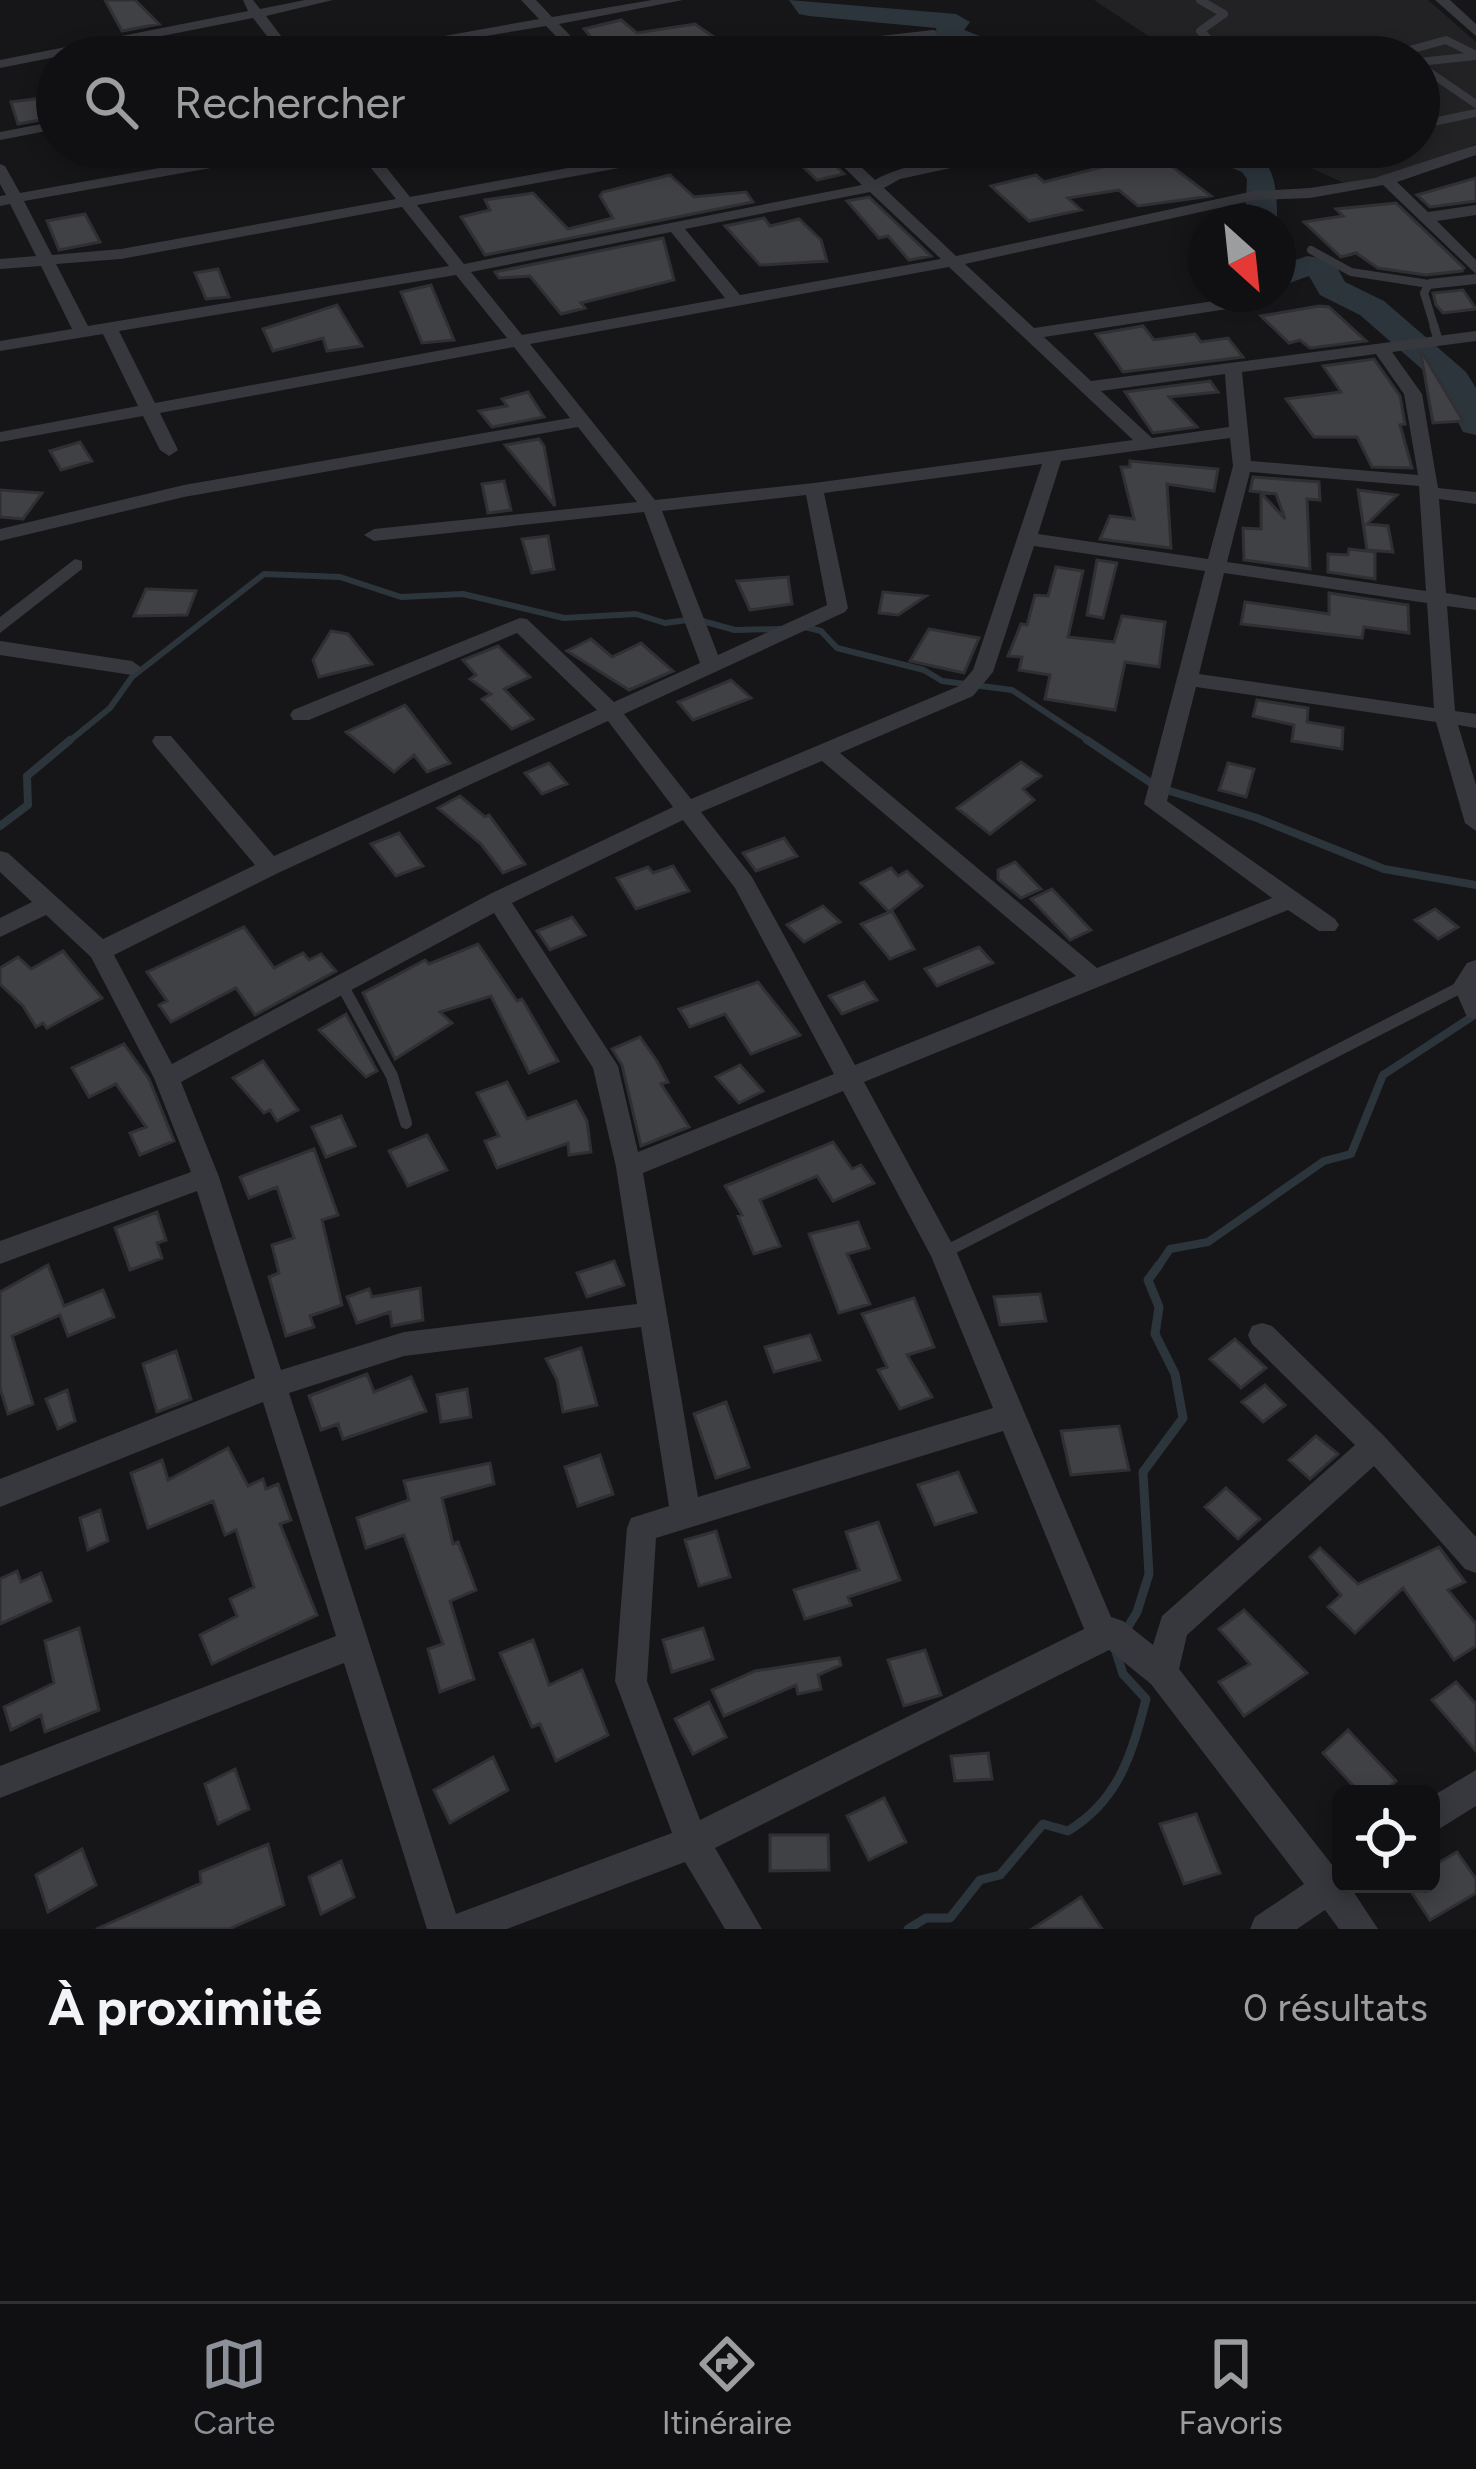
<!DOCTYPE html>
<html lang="fr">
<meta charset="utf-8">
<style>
:root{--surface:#101012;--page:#1e1e20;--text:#f1f3f6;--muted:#9c9d9f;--line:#303032;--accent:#8c9099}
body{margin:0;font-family:Figtree,sans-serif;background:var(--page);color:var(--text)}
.controls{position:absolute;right:36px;bottom:36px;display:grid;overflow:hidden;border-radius:18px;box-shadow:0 6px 18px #0003}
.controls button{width:108px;height:108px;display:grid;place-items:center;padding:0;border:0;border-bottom:3px solid var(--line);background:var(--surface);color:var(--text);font:60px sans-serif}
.compass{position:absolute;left:1188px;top:204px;width:108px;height:108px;border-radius:50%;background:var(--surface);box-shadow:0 6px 18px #0003;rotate:153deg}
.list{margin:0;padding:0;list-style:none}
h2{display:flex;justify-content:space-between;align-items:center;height:156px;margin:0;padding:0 48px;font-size:51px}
h2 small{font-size:39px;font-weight:400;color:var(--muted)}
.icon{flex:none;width:66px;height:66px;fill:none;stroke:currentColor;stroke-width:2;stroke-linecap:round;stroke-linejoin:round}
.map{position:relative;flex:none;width:1476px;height:1929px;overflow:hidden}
.search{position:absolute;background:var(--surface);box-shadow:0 6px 18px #0003;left:36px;right:36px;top:36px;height:132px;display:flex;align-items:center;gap:30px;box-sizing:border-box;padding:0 42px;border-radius:66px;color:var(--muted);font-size:45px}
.sheet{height:372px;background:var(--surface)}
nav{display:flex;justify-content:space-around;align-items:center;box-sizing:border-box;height:168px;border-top:3px solid var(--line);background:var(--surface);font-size:33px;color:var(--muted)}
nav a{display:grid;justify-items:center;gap:6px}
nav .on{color:var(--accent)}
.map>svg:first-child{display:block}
</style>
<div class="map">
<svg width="1476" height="1929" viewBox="0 0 1476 1929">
<rect width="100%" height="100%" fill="#161618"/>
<path fill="#222225" d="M1094,0H1428L1476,42V144L1421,167L1346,184L1285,156L1318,147H1419V57H1180Z"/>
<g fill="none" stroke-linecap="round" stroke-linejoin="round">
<path stroke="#2c353c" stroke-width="6" d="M805,627L821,631L837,648L924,670L942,681L1012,690L1092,743
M67,743L110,708L132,677L264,574L340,577L401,597L463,594L564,618L636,614L665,623L695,619L735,630L779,629"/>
<path stroke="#2c353c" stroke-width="8" d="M1087,740L1157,787L1257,818L1384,869L1476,885
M0,826L28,805L27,776L70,740
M1157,1268L1170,1249L1208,1242L1324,1161L1351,1154L1383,1075L1476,1014"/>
<path stroke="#2c353c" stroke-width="9" d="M1126,1630L1137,1612L1149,1574L1143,1472L1183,1418L1175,1374L1155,1334L1159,1307L1148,1280L1159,1265
M908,1929L926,1918H950L980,1880L1000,1875L1043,1824L1068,1831C1119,1800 1132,1754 1146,1699L1123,1674L1116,1652"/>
<path fill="#2c353c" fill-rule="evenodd" d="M789,0L956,14L970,22L964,30L1019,51L1023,57H984L937,39L936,28L809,16L799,14Z
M1191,147C1259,147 1278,150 1277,222H1245L1247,179L1242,172L1195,153Z
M1307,256L1333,260L1345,282L1384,301L1466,372L1476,388V435L1463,432L1439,384L1360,315L1320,295L1309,276L1278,287V266Z"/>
</g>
<path fill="#404145" stroke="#303034" stroke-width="3" d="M105,0H135L159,24L122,31Z
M621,20L637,33L695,24L724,44L694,52L687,47L646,55L634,41L599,47L584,29Z
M173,38L186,51L137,57L130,47Z
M57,96V117L18,124L11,102Z
M825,155L844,174L817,180L797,161Z
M1133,159L1144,167L1166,162L1211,196L1138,206L1119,190L1068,198L1081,210L1029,221L991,186L1036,175L1044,182Z
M670,175L694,197L746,192L753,202L485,255L461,217L490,210L485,200L533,193L568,229L613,218L600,196L603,192Z
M1476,178V201L1430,207L1417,195Z
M869,197L931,256L909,260L888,236L879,238L847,201Z
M1396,203L1464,268L1462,271L1426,275L1378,268L1356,253L1341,257L1304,222L1343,216L1336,209Z
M85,214L100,242L59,250L47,221Z
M764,218L770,226L799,219L821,240L827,261L760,265L725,226Z
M663,238L674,280L581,303L585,308L561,314L530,276L499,278L495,272Z
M218,269L229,297L206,299L195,273Z
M431,285L454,340L422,343L401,292Z
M1463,290L1476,309L1443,313L1436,305L1433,293Z
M337,305L362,346L327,351L323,338L273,351L263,329Z
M1319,306L1329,307L1366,341L1310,348L1300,340L1289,343L1261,316Z
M1143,326L1154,340L1195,334L1201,342L1228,338L1243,357L1123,372L1096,334Z
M1421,354H1423L1463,421L1433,423Z
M1374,359L1400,396L1405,424L1400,425L1412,468L1372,467L1357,437H1314L1286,399L1341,392L1323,366Z
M1210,381L1218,392L1169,397L1197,427L1153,433L1125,392Z
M528,392L544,417L492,427L479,411L507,406L502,399Z
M539,439L544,446L555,506L505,445Z
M80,442L92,461L61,470L50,451Z
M1130,461L1218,469L1214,491L1167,484L1171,548L1100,539L1110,516L1134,519L1121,467H1130Z
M1253,477L1319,482L1320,500L1307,499L1310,569L1244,560L1243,528L1261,529V493L1285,519L1276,494L1250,491Z
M504,481L511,510L488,513L482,484Z
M0,490L42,493L23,519L0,517Z
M1358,490L1397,495L1367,524L1388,526L1393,552L1367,550Z
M548,536L554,569L532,573L522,539Z
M1349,549L1375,552V579L1328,572V554L1348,555Z
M1097,560L1117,563L1103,618L1087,615Z
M1056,567L1083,571L1068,637L1114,642L1122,616L1165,622L1159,667L1125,662L1115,710L1045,699L1050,675L1019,670L1022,657L1008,656L1021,624L1027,625L1035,595L1048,596Z
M788,577L792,604L750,610L737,581Z
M146,589L196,591L187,615L134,616Z
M883,592L926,596L898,615L879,613Z
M1329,593L1408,605L1409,633L1364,627L1362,638L1241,624L1245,602L1329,614Z
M929,629L979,638L964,673L910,661Z
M331,631L348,634L372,664L319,677L313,660Z
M591,639L612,657L641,643L673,671L629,690L567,651Z
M498,646L530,677L504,689L533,719L512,729L482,699L491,694L470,679L476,675L463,660Z
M731,680L751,698L693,720L678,702Z
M1257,700L1308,708L1307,722L1343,728L1342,749L1292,741L1294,725L1253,716Z
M405,705L422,727L450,763L427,772L414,755L394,772L346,732Z
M1021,762L1041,776L1023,789L1034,800L990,834L957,808Z
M549,763L567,784L542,794L525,773Z
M1228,763L1254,769L1246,797L1219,790Z
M460,796L485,817L489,815L525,864L503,873L481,844L438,808Z
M399,833L423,866L396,876L371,844Z
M784,838L797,856L756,871L743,853Z
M1015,862L1041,889L1021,898L998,879V870Z
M673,866L689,891L636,909L617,878L648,867L653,873Z
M891,868L898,876L907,871L922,886L889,912L861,883Z
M1052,889L1091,930L1070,940L1031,899Z
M823,906L840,922L804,942L787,925Z
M1435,909L1458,927L1438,939L1415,920Z
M892,911L914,949L890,959L861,924Z
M572,917L585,935L550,950L537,931Z
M244,927L274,968L303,953L309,960L321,954L336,971L255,1015L236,988L171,1022L159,1005L167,1001L147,972Z
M478,944L517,1001L522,999L558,1061L529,1073L491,996L440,1012L452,1023L395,1059L363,993L425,960L429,964Z
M979,947L993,963L937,986L925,969Z
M63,951L102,998L47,1028L43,1023L36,1027L23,1006L0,984V968L18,957L31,969Z
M758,982L800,1035L751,1054L725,1014L690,1027L679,1009Z
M864,982L877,1000L842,1014L829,996Z
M346,1014L377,1071L366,1077L319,1030Z
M640,1037L657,1061L668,1082L661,1084L689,1127L641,1146L622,1065L612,1049Z
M124,1044L149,1079L174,1141L140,1155L130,1133L146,1127L116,1084L89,1097L72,1068Z
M263,1061L298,1110L277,1121L270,1110L264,1113L233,1078Z
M740,1065L763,1091L739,1103L716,1077Z
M507,1082L527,1119L576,1101L587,1121L591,1152L569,1155L568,1143L497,1168L485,1141L499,1136L477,1093Z
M341,1116L355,1146L326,1157L312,1127Z
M427,1135L447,1170L408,1186L389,1151Z
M833,1142L852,1169L861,1165L874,1183L833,1201L817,1176L760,1200L780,1246L754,1254L738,1216L742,1215L725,1186Z
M314,1149L338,1215L322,1220L342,1305L310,1316L314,1327L286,1336L269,1277L279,1273L272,1245L294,1238L277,1187L249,1198L240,1177Z
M157,1212L166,1240L157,1243L162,1258L130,1270L115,1228Z
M858,1222L869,1248L847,1254L870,1304L839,1313L809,1234Z
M614,1261L624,1285L587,1297L577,1273Z
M48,1265L64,1306L103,1290L114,1317L68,1336L60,1315L12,1336L33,1404L8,1414L0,1388V1292Z
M420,1288L423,1320L392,1326L390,1312L357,1323L347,1297L369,1289L372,1297Z
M1040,1294L1046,1321L1000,1325L994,1297Z
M914,1298L934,1347L907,1355L932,1397L900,1409L878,1370L887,1367L862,1314Z
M810,1335L820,1360L774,1372L765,1347Z
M1235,1339L1266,1368L1241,1388L1210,1359Z
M581,1348L597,1405L563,1412L557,1380L546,1359Z
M176,1351L191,1399L157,1412L143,1364Z
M367,1374L374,1392L411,1377L426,1411L343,1439L338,1424L321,1430L309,1396Z
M1265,1385L1285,1405L1263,1422L1242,1402Z
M467,1389L471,1417L441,1422L437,1395Z
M67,1390L75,1421L58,1429L46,1399Z
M726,1402L749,1467L716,1478L694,1414Z
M1119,1426L1129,1470L1071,1475L1061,1431Z
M1316,1436L1338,1454L1310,1479L1289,1460Z
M228,1448L248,1486L263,1479L266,1489L278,1484L291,1520L280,1524L317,1615L212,1664L200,1635L237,1616L230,1599L254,1587L236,1530L225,1535L213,1501L148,1528L131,1473L162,1460L168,1480Z
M600,1455L613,1494L578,1506L565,1467Z
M490,1463L494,1484L442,1498L453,1544L458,1542L476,1590L450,1601L474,1679L440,1692L428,1649L443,1644L404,1535L366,1548L357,1518L409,1500L404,1481Z
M958,1472L976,1512L935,1525L918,1485Z
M1226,1488L1260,1519L1238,1539L1205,1507Z
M100,1510L108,1541L88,1550L80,1518Z
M878,1522L900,1580L848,1597L851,1605L805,1619L794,1590L859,1570L846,1532Z
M716,1531L730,1577L699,1586L685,1540Z
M1439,1547L1465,1582L1448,1590L1476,1624V1646L1454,1660L1403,1588L1355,1633L1328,1607L1341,1595L1310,1557L1320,1548L1358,1584Z
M17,1571L21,1582L41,1573L51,1601L0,1624V1579Z
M1244,1610L1307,1673L1244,1716L1219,1682L1250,1664L1219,1629Z
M79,1628L99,1710L45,1732L41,1715L11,1730L4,1707L54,1683L45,1641Z
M703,1628L713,1659L672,1672L663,1640Z
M533,1640L549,1685L582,1670L608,1735L556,1761L540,1724L532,1727L500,1653Z
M925,1650L941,1695L904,1706L888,1660Z
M839,1658L841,1665L818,1675L821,1689L798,1694L796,1685L724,1716L712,1690L755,1671Z
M1456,1682L1476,1704V1751L1432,1700Z
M709,1702L726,1737L693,1754L675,1719Z
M1348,1730L1396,1781L1382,1794H1361L1323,1753Z
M988,1753L992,1779L955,1781L951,1756Z
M493,1757L508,1790L450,1823L434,1790Z
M235,1769L249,1809L218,1824L205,1784Z
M884,1798L906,1842L869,1860L847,1816Z
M1196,1814L1220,1873L1184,1884L1160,1824Z
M770,1835H828L829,1870L770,1871Z
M268,1844L284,1905L229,1929H96L201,1883L200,1872Z
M82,1849L96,1885L48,1912L36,1875Z
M1457,1852L1476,1879V1893L1430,1920L1406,1884H1431V1867Z
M341,1861L354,1897L321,1914L309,1877Z
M1081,1897L1102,1929H1032Z"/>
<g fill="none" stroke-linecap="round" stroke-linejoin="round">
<path stroke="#37383d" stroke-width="8" d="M1200,0L1224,14L1200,31L1216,46L1334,57
M832,40L872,41L890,57
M872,41L933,34
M1384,57L1446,40L1476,55
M1419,62L1476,56
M1419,65L1476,104
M1419,125L1476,113
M1311,250L1351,272L1429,284L1424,293L1435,329"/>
<path stroke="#37383d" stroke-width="9" d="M1434,326L1438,340"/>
<path stroke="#37383d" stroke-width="12" d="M342,985L392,1076L406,1123
M943,1253L1465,985"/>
<path fill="#37383d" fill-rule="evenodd" d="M243,0H253L260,9L305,0H333L266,16L297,57H283L253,18L0,68V60L248,11Z
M521,0H536L552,17L652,0H683L559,24L591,57H576L546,26L359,57H327L539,19Z
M1435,0H1450L1476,24V36Z
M832,36L839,40L837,43L764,57H735Z
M57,121V129L0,140V132Z
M1476,145V155L1397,182L1428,212L1476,205V215L1437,221L1476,260V274L1383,185L1310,198L1255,200L965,264L1034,328L1254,295L1262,300L1254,305L1044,337L1091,381L1476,331V341L1392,352L1422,394L1438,488L1476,492V504L1439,499L1446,593L1476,598V610L1447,606L1455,711L1476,714V728L1458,725L1476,785V831L1465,823L1436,722L1196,687L1167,801L1335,919L1339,925L1335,931H1319L1288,910L864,1082L957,1253L1111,1617L1123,1621L1153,1645L1162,1616L1355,1445L1252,1344L1248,1335L1252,1326L1262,1323L1272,1326L1385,1437L1476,1537V1573L1465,1569L1374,1466L1187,1635L1179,1669L1333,1866L1341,1863V1884H1355L1353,1891L1378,1929H1339L1325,1910L1297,1929H1250L1255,1917L1304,1884L1151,1684L1109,1650L715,1848L762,1929H725L685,1862L507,1929H427L344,1663L0,1798V1766L336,1636L263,1402L0,1507V1479L255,1378L197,1191L0,1264V1241L191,1172L154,1078L91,957L46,915L0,937V918L32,902L0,872V851L8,853L103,939L255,865L155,746L152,741L155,736H171L274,856L597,710L517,633L309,720H293L290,715L293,710L520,618L527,619L614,702L700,663L644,512L374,541L364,535L374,529L637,502L578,427L184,497L0,541V529L184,485L570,418L514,347L160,413L178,450L169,456L160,450L143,416L0,442V432L138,406L103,334L0,351V341L72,329L41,266L0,269V259L36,256L10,204L0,206V196L6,195L0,184V164L5,166L20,193L277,147H310L302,152L24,201L52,255L121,249L396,199L354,147H370L410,197L682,147H715L707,152L417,205L464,264L862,185L823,147H840L875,180C912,159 1005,147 1048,147L900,179L884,188L956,256L1254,191L1310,188L1374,178ZM870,192L941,259L740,295L685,229ZM402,207L449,266L88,326L56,264L121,259ZM671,232L725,298L522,335L471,272ZM949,267L1133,440L814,483L655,500L530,344ZM456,275L507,338L155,403L119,331ZM1376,354L1404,394L1418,475L1251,461L1242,372ZM1225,374L1229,427L1152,438L1101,391ZM1230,438L1233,466L1208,559L1038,534L1061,461ZM1042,464L973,670L959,686L691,799L624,714L845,612L848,608L824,493ZM1250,472L1419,486L1426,591L1227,562ZM806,495L827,605L718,655L662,511ZM1034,546L1205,571L1144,804L1272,898L1097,968L840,753L973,696L993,672ZM1224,573L1427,603L1434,708L1199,674ZM608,721L673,807L490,894L172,1064L114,955L278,873ZM822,761L1076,976L855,1065L752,877L701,812ZM683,820L735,888L834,1074L638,1152L618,1066L512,903ZM494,913L593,1068L616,1167L637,1304L404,1332L281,1370L219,1177L181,1082ZM843,1091L931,1256L993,1408L698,1497L643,1173ZM641,1327L669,1506L631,1518L627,1528L615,1681L672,1833L456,1914L289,1393L404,1356ZM1003,1431L1084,1629L700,1820L647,1681L656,1538Z
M1476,274V284L1429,289L1421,284L1429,279Z
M75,559L82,561V569L0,633V617Z
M0,641L132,661L142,668L132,675L0,655Z
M1476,960V1019L1467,1017L1453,985L1467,963Z
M1476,1770V1806L1431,1834V1797Z"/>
</g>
</svg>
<div class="controls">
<button><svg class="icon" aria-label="locate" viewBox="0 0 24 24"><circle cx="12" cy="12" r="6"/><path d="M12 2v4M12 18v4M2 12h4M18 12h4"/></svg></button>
</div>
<svg class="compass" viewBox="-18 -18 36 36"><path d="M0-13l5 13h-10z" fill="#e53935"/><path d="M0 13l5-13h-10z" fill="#9c9d9f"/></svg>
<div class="search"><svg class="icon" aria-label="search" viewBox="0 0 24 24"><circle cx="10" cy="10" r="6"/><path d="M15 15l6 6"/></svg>Rechercher</div>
</div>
<section class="sheet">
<h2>À proximité<small>0 résultats</small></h2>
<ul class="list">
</ul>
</section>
<nav>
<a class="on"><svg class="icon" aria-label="map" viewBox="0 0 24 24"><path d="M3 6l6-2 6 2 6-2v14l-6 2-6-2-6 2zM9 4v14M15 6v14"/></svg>Carte</a>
<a><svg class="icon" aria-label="directions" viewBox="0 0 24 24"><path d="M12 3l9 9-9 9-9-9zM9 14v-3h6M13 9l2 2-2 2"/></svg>Itinéraire</a>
<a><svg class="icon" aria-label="saved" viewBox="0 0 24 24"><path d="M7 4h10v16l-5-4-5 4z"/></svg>Favoris</a>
</nav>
